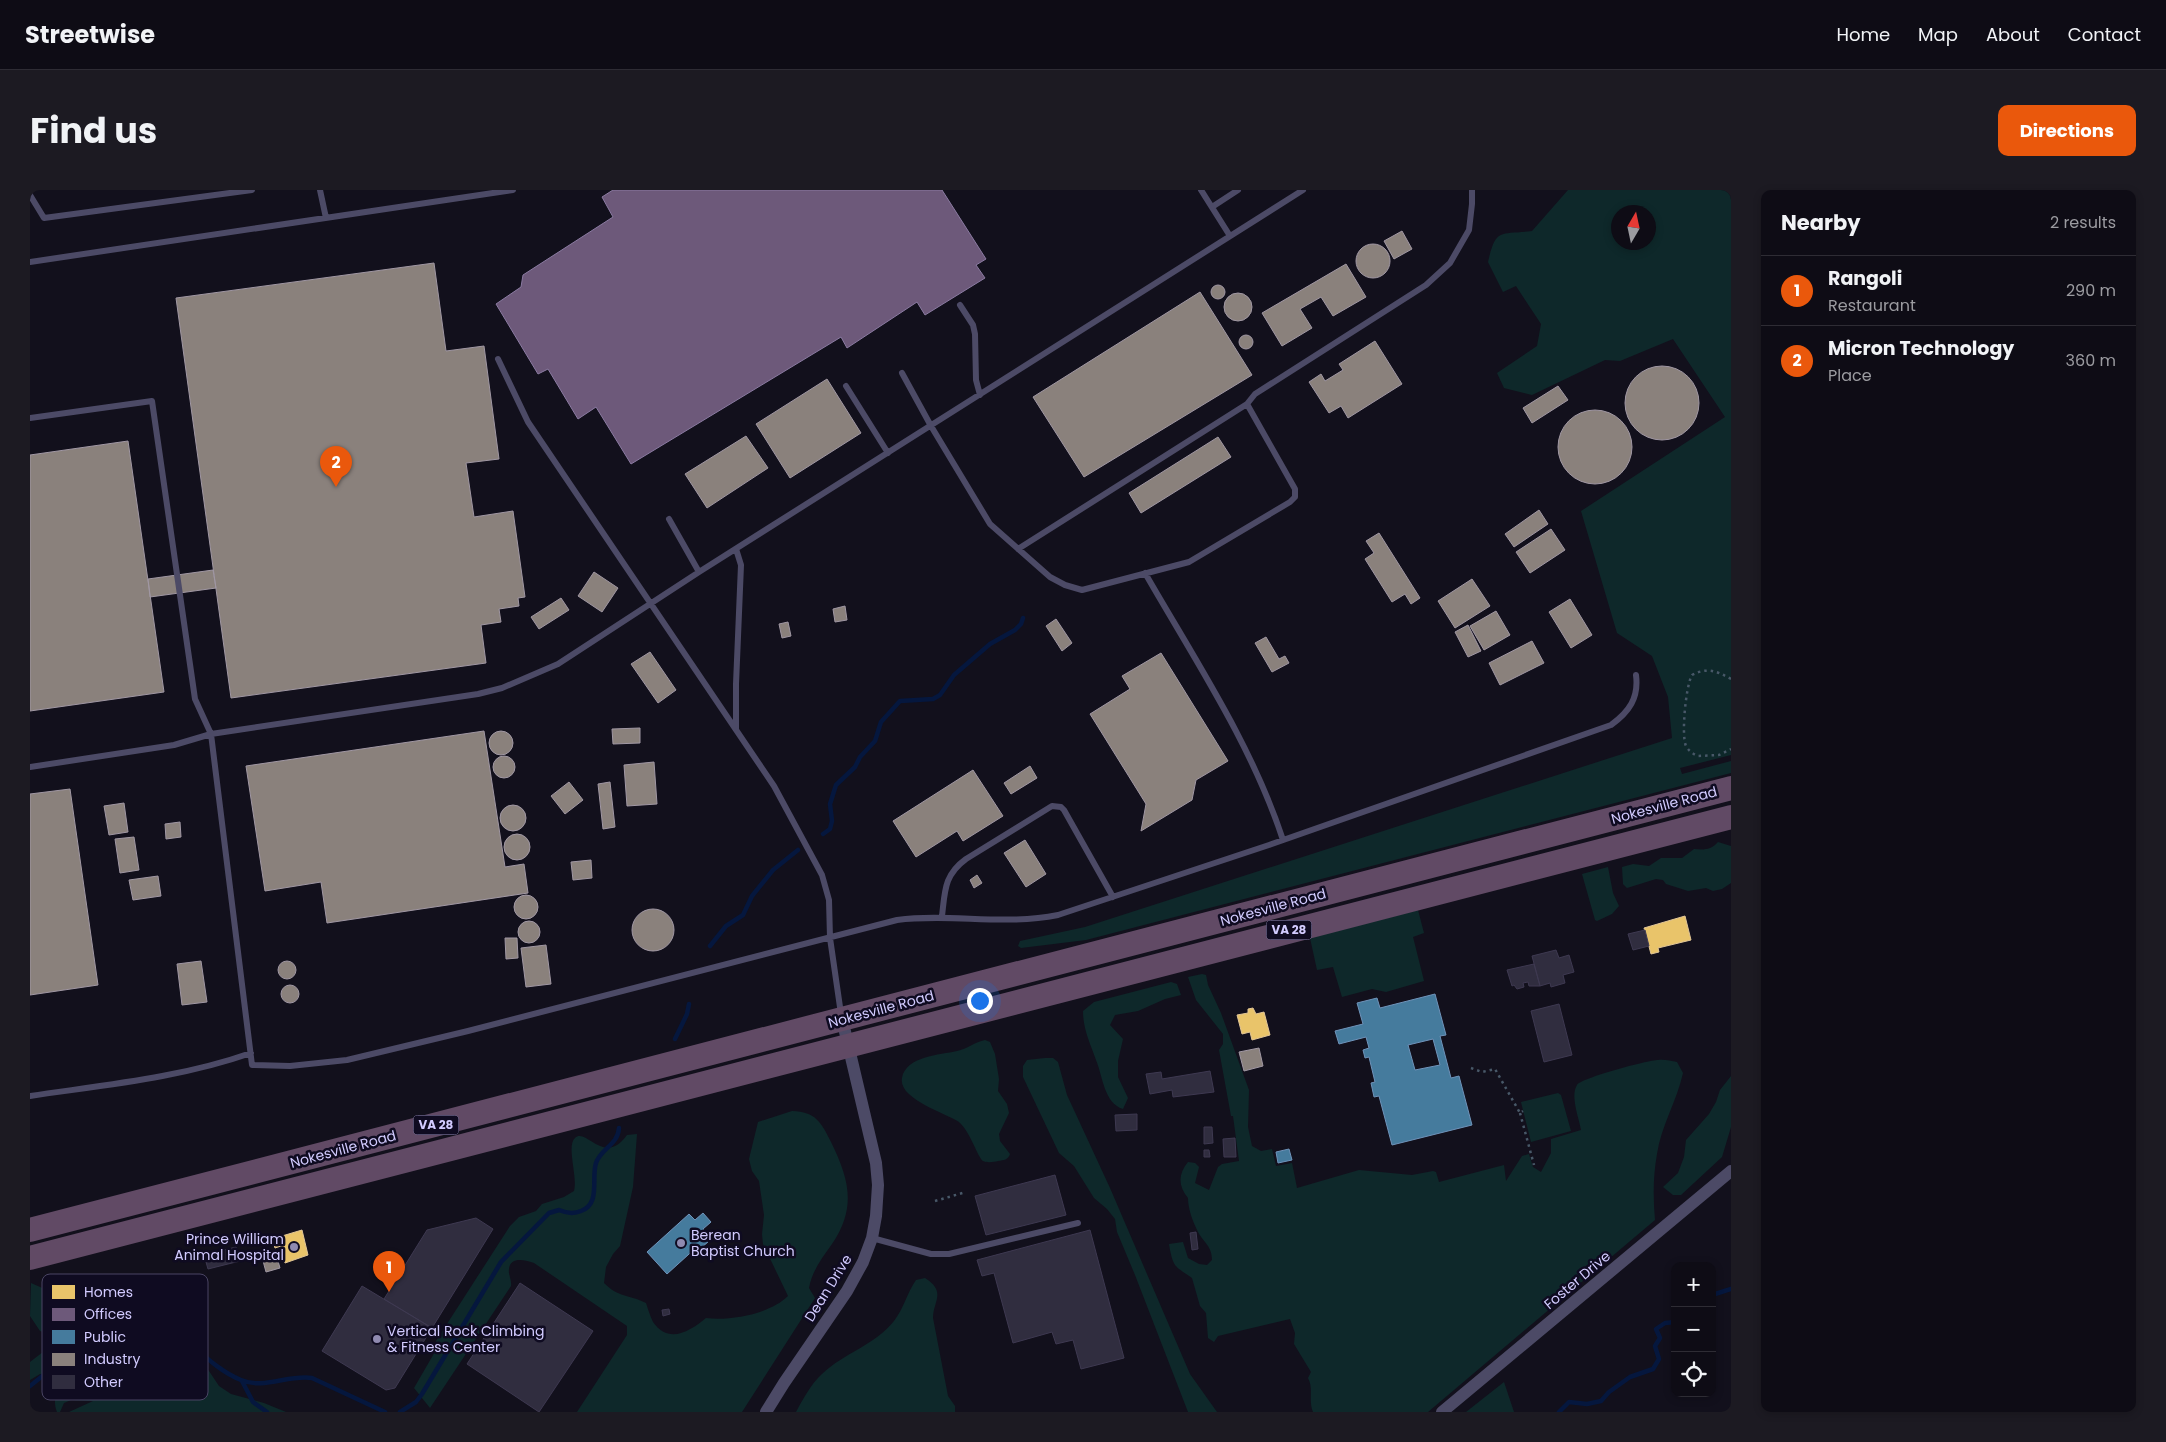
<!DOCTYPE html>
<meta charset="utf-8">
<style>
:root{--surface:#0e0c15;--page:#1c1a22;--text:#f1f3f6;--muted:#9b9ba0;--line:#2e2c34;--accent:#ea580c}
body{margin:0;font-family:Poppins,sans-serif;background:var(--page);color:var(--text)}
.controls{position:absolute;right:15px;bottom:15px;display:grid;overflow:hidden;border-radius:10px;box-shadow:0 2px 8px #0003}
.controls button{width:45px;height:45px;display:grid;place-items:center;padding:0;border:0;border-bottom:1px solid var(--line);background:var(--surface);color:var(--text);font:25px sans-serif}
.compass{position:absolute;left:1581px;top:15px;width:45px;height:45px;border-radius:50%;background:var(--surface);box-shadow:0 2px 8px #0003;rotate:9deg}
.you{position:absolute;left:949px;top:810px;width:18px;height:18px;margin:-12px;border:4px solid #fff;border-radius:50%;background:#1a73e8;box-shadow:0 0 0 8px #1a73e833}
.badge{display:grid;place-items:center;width:32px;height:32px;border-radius:50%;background:var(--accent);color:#fff;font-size:16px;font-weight:700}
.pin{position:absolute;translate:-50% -41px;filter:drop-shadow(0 1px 2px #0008)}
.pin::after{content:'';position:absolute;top:26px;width:18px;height:15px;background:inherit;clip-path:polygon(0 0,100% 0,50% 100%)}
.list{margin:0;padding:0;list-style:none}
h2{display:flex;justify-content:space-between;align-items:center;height:65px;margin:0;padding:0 20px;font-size:21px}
h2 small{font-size:16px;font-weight:400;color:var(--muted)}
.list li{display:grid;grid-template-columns:32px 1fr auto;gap:15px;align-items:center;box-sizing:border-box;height:70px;padding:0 20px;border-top:1px solid var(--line)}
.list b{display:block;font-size:19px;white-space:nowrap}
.list p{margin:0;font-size:16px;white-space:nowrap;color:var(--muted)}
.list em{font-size:16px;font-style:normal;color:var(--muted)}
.icon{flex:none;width:28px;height:28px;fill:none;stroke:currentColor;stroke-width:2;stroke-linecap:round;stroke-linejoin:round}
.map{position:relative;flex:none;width:1701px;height:1222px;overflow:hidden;border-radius:10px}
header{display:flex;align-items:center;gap:30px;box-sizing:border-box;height:70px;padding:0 25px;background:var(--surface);border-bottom:1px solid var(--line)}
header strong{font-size:24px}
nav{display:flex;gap:28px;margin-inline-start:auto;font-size:18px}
.intro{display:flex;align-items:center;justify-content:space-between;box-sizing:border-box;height:120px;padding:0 30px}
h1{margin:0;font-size:35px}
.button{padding:12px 22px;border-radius:10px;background:var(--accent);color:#fff;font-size:18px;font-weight:700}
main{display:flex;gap:30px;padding:0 30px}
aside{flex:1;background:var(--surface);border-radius:10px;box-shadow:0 2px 8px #0003}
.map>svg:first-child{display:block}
</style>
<header>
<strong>Streetwise</strong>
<nav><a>Home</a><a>Map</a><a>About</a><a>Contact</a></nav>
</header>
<div class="intro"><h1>Find us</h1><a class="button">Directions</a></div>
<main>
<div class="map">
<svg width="1701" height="1222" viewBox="0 0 1701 1222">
<rect width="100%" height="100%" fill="#12101c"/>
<path fill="#0e282a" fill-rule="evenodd" d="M1538,0H1701V565L1650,578L1652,584L1701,571V583L1056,750L991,758L988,756L990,751L1055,737L1642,548L1638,507L1622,466L1587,443L1551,321L1695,227L1643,149L1590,171L1575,170L1502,205L1474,198L1467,183L1507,156L1511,134L1486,96L1473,102L1458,72C1466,37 1470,45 1502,41ZM1588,22H1618V52H1588Z
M1688,652L1701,656V693L1692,699L1683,701L1676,698L1658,701L1636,694L1633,690L1626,689L1597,698L1593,694L1592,677L1603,674L1619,676L1631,668H1652L1664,659C1674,660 1681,660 1688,652Z
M1578,677L1583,703L1589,716L1582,724L1567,731L1565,730L1552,684Z
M1388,720L1394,743L1383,747L1394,791L1356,802L1342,799L1312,807L1303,777L1287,780L1280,748Z
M1172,784L1176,785L1178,795L1191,823L1219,900L1218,937L1222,956L1231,961L1242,959L1246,976L1262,973L1267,998L1329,980L1382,985L1403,981L1406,982L1409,992L1474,975L1476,991L1492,966L1499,964L1503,977L1511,982L1521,963V949L1551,940C1549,928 1540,906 1547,895C1551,888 1618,870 1628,870C1634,869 1641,871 1647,872L1653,883C1647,911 1631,936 1627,964C1623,986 1623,1008 1625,1030L1398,1222H1283C1278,1210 1284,1199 1278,1188L1281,1182L1264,1154L1265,1143L1260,1129L1188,1146L1184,1152L1178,1148L1176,1123L1170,1116L1162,1088C1145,1076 1143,1078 1139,1054L1153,1052L1158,1068L1169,1074L1177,1075L1182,1070C1182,1056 1174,1053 1168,1042C1163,1032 1158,1019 1158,1008C1148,996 1148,984 1158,972L1165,973L1169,977L1165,993L1179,1000L1188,977L1192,974L1209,971L1203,926H1201L1189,860L1193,854V844L1166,810L1158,787Z
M1141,792L1147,794L1151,805L1135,809L1108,821L1085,825L1080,835L1093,849L1088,871V887L1098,908L1093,919C1074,913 1073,887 1066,870C1060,853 1053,839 1053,821L1064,812Z
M955,850L960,852L965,864L969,889L968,901L977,914L979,923L969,944L970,951L980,964C978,970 974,970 968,971C964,972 957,973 953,971C948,968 940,941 929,932C916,923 868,909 872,888C876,866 910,865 927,861C937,859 945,852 955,850Z
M1015,868H1023L1028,872L1037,905L1080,998L1160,1184L1187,1222H1158L1105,1085L1087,1042L1085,1029L1077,1019L1064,1008L1044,976L1029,963L993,887V876L997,870Z
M1701,886V937L1692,967L1651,1005H1643L1633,997L1648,983L1654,967L1656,950L1679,924L1686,912L1690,900Z
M1528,903L1531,905L1541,941L1501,952L1491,912Z
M762,921C786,922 791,932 801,952C819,989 827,1017 802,1054C792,1068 782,1081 779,1098L785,1108L712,1222H547L597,1145V1136L504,1073C496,1070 480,1066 479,1079C478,1085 482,1090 481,1096L400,1218L384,1198L406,1160V1151L480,1036L489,1027L506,1021L512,1014L534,1007L544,1001C548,987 536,956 545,948C556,937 574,977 597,945L607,944L603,997L590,1056L583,1064L576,1077L574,1093C589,1108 598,1104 616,1113C618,1119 620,1126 623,1132C639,1155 660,1141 676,1128C700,1131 740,1124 758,1106L733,1054L732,1044L734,1025L729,991L722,981L719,969L728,932Z
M895,1088C917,1102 903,1111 903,1128L918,1206L925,1216V1222H766C773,1209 781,1194 792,1184C814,1163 845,1155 864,1131C874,1118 877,1103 886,1090Z
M1,1093L161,1163L173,1172L189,1196L201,1204L234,1213L256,1222H39L63,1211L41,1210L34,1213L30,1222H27C22,1210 28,1201 27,1188L10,1184L0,1190V1172L31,1148L10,1141L0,1126Z
M1474,1192L1484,1222H1436Z"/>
<path fill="#e9c46a" stroke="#e2c697" d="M1655,726L1661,750L1628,758L1629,762L1621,764L1614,738Z
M1223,818L1226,824L1234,822L1240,845L1222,850L1220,842L1212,844L1207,825L1218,823V819Z
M272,1040L278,1065L255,1073L251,1056L245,1058L242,1049Z"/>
<path fill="#6d597a" stroke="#8b7ba2" d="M583,0H912L956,69L946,75L955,88L895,125L887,112L817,158L811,147L601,274L566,217L548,229L518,179L508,184L466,114L491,97L493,85L583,27L572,7Z"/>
<path fill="#457b9d" stroke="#6f93ba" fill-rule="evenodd" d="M1405,804L1416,845L1410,846L1421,888L1429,886L1442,935L1362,955L1349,906L1344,907L1341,893L1345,892L1339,867L1335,868L1333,860L1339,858L1336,847L1309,854L1305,841L1333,834L1327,813L1347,808L1350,818ZM1403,849L1410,875L1385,880L1378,855Z
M1259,959L1262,970L1248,973L1246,962Z
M673,1023L681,1032L673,1039L679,1046L675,1049L678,1052L672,1057L669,1055L637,1084L617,1062L659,1024L665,1030Z"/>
<path fill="#8a817c" stroke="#a097a3" d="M1372,41L1382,59L1364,69L1354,51Z
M1326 71a17 17 0 1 1 34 0a17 17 0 1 1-34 0Z
M404,73L416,161L454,156L469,269L436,273L444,327L483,321L495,407L488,408L489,416L469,419L471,432L451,435L456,473L201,508L146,108Z
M1316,74L1336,107L1303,126L1291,107L1270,119L1282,138L1252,156L1232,123Z
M1181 102a7 7 0 1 1 14 0a7 7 0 1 1-14 0Z
M1170,102L1222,185L1054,287L1003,207Z
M1194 117a14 14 0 1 1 28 0a14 14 0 1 1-28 0Z
M1209 152a7 7 0 1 1 14 0a7 7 0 1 1-14 0Z
M1345,151L1372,194L1318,228L1311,216L1299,223L1279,192L1291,184L1295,191L1313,180L1309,174Z
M1595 213a37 37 0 1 1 74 0a37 37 0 1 1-74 0Z
M797,189L831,243L760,288L726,234Z
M1528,196L1538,210L1502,233L1493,218Z
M1528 257a37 37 0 1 1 74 0a37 37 0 1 1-74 0Z
M716,246L738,278L677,318L655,284Z
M1188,247L1201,267L1111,323L1099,303Z
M98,251L134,502L0,521V265Z
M1509,320L1518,334L1484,357L1475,344Z
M1521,339L1535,360L1500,383L1486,362Z
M1349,343L1390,408L1381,414L1375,404L1362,412L1335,369L1344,363L1336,351Z
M183,380L186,398L120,407L118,389Z
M564,382L588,398L572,422L548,406Z
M1442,389L1460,416L1425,438L1408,411Z
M531,408L539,420L509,439L501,427Z
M1540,409L1562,445L1541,458L1519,422Z
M815,416L817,430L805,432L803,419Z
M1466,421L1480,445L1454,460L1440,436Z
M1026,429L1042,453L1032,461L1016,436Z
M758,432L761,446L752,448L749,434Z
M1438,435L1451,461L1438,467L1425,442Z
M1236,447L1249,469L1255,466L1259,473L1242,482L1225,453Z
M1502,451L1514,473L1470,495L1459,473Z
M620,462L646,500L628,513L601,474Z
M1131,463L1198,571L1166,590L1162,610L1111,641L1116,614L1060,524L1100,499L1092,486Z
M610,538V553L583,554L582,539Z
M454,541L475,677L494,674L498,703L297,733L291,692L235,701L216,576Z
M459 553a12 12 0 1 1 24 0a12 12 0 1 1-24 0Z
M463 577a11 11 0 1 1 22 0a11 11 0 1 1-22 0Z
M624,572L627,614L597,616L594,575Z
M1000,576L1007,588L981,604L974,593Z
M943,580L973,626L933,651L927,641L886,667L863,631Z
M539,592L553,610L535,624L521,606Z
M580,592L585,637L573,639L568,594Z
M40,599L68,795L0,805V604Z
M94,613L98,642L79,645L74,616Z
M470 628a13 13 0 1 1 26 0a13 13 0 1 1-26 0Z
M150,632L151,647L136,649L135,634Z
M474 657a13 13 0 1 1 26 0a13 13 0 1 1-26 0Z
M104,647L109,680L90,683L85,649Z
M995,650L1016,684L996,697L974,663Z
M561,670L562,688L543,690L541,672Z
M947,685L952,693L944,698L940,690Z
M128,686L131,706L103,710L99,690Z
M484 717a12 12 0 1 1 24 0a12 12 0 1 1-24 0Z
M602 740a21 21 0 1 1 42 0a21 21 0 1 1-42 0Z
M488 742a11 11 0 1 1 22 0a11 11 0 1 1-22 0Z
M475,748H487L488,768L476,769Z
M516,755L521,794L496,797L491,758Z
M248 780a9 9 0 1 1 18 0a9 9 0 1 1-18 0Z
M171,771L177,812L152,815L147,774Z
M251 804a9 9 0 1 1 18 0a9 9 0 1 1-18 0Z
M1229,858L1233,876L1214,881L1209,862Z
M246,1064L250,1078L236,1082L232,1067Z"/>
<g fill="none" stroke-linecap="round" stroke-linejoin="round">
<path stroke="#05173e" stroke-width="4.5" d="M793,644L800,639L802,631L800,614L806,595L825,577L830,567L845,551L851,532L870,511L903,509L910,505L924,485L960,454L985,440L991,434L993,428
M680,756L696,736L713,725L722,706L743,680L768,660
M645,849L657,824L659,814
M1682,1105L1701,1099
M212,1191L223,1212L237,1222
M0,1196C13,1186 25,1175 37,1163C41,1159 45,1153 50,1149C76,1129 119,1122 146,1142C167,1158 186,1180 211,1190C234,1200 259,1184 282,1188L355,1222
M370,1222L386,1212L392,1204L471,1072L519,1023L529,1020C536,1023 544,1024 551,1021C571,1014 561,988 566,973C571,958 588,955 589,938
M1529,1222L1539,1212L1557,1214L1571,1211L1579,1202L1600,1187L1623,1179L1629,1169L1625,1156L1630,1148L1626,1139L1635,1133L1645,1132"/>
</g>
<path fill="#302d3f" stroke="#3e3951" d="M1615,740L1619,756L1603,760L1598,744Z
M1526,760L1529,768L1539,765L1544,782L1533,785L1535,793L1521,797L1520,793L1510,796L1502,766Z
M1504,774L1510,796H1499L1498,792L1493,793L1494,797L1487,799L1484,795L1482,796L1477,780Z
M1529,814L1542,865L1514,872L1501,821Z
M1180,881L1184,902L1143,907L1142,900L1120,904L1116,884L1131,882L1132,889Z
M1107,924V940L1086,941L1085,925Z
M1174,937H1182L1183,953L1174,954Z
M1205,948L1206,967H1194L1193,949Z
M1174,960H1179L1180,967H1174Z
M1025,985L1036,1025L956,1045L945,1006Z
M446,1028L463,1039L402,1138L354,1109L397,1040Z
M1060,1040L1094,1168L1051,1179L1043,1150L1026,1154L1022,1142L983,1153L964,1083L952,1086L947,1070Z
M1166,1042L1168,1059L1162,1060L1160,1043Z
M206,1057L210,1071L178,1079L174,1065Z
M490,1093L563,1141L509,1222L437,1174Z
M332,1096L402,1138L365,1198L356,1200L292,1161Z
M639,1119L640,1124L633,1126L632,1120Z"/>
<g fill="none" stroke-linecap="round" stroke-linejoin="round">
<path stroke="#485868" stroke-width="2.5" stroke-dasharray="2.5 4" stroke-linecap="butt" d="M1701,489C1687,481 1677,477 1662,485C1656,495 1651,545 1656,556C1659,561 1663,564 1668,566L1689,565L1701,559
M1441,878L1452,882L1465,879L1490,923L1493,921
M1490,923L1504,975
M905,1011L936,1002"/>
<path stroke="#4c4a66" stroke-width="6" d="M290,0L296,28
M1171,0L1200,46
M1273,0L669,382L528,474L472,498L448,504L181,544L222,875L260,876L317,870L438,841L867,730C921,723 973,736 1028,725L1239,655L1581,535C1599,522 1609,508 1606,485
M0,5L14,28L222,0
M1182,17L1208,0
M0,72L483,0
M930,115L943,135L945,144L946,190L950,205
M468,169L498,232L744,596L792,685L799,710L800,748L811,824
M872,183L901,236L960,334L1020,387L1035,395L1052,400L1159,372L1260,312L1265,307V299L1217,214L1225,204L1396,95L1420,73L1439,40L1442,14V0
M816,196L858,263
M0,228L122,211L165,509L181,544L144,555L0,577
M639,329L669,382
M988,359L1217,214
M1115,383C1165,470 1222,555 1253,650
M706,539V494L711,375L706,359
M912,726C915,701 914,685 936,669L1022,616L1031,617L1034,620L1083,707
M0,906C74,895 150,888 221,863
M842,1048L901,1064H919L1048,1033"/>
<path stroke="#4c4a66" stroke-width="12" d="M736,1222L754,1193L817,1101L833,1072L842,1048L846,1026L848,995L846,973L812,829
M1412,1222L1701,981"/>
<path stroke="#614a65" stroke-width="24" d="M0,1040L1701,598
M0,1068L1701,627"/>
</g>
<g fill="#8f8ab0" stroke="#0f0b21" stroke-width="2">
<circle cx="651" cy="1053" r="5"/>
<circle cx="264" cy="1057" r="5"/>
<circle cx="347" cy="1149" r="5"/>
</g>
<g text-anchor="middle" stroke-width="5" stroke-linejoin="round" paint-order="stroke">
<g fill="#0f0b21" stroke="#9891bc" stroke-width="1">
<rect x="1236.5" y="730.5" width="45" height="19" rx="4"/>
<rect x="383.5" y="925.5" width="45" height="19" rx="4"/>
</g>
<g font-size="12" font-weight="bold" fill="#d2cbff">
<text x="1259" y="744">VA 28</text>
<text x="406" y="939">VA 28</text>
</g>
<g font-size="14" fill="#d2cbff" stroke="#0f0b21">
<text transform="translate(1634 615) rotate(-15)" y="5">Nokesville Road</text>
<text transform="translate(1243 717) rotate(-15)" y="5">Nokesville Road</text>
<text transform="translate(851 819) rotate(-15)" y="5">Nokesville Road</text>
<text transform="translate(313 959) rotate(-15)" y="5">Nokesville Road</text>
<text transform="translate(1547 1090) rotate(-40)" y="5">Foster Drive</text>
<text transform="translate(798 1098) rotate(-58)" y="5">Dean Drive</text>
</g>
<g font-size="14" fill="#d2cbff" stroke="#0f0b21" text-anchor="start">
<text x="661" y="1050">Berean<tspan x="661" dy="16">Baptist Church</tspan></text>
<text x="254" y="1054" text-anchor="end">Prince William<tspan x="254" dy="16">Animal Hospital</tspan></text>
<text x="357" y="1146">Vertical Rock Climbing<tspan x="357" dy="16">&amp; Fitness Center</tspan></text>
</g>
</g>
<rect x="12" y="1084" width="166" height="126" rx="8" fill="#0f0b21" stroke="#4a4564" stroke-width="1"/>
<rect x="22" y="1095" width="23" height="14" fill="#e9c46a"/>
<rect x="22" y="1118" width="23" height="13" fill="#6d597a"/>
<rect x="22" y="1140" width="23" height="14" fill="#457b9d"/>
<rect x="22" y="1163" width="23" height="13" fill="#8a817c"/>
<rect x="22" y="1185" width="23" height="14" fill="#302d3f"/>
<g font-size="14" fill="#d2cbff">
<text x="54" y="1107">Homes</text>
<text x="54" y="1129">Offices</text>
<text x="54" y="1152">Public</text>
<text x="54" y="1174">Industry</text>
<text x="54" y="1197">Other</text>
</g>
</svg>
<div class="controls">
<button>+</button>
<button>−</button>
<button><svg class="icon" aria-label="locate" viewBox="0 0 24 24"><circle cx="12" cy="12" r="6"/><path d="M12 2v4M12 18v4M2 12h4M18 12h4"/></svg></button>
</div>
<svg class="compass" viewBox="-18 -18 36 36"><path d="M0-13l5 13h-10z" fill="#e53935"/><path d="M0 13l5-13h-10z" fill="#9b9ba0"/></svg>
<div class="you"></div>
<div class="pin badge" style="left:359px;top:1102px">1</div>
<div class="pin badge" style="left:306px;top:297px">2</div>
</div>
<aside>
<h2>Nearby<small>2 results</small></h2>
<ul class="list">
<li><span class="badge">1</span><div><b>Rangoli</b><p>Restaurant</p></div><em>290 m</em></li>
<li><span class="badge">2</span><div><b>Micron Technology</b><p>Place</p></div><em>360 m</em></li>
</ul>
</aside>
</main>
